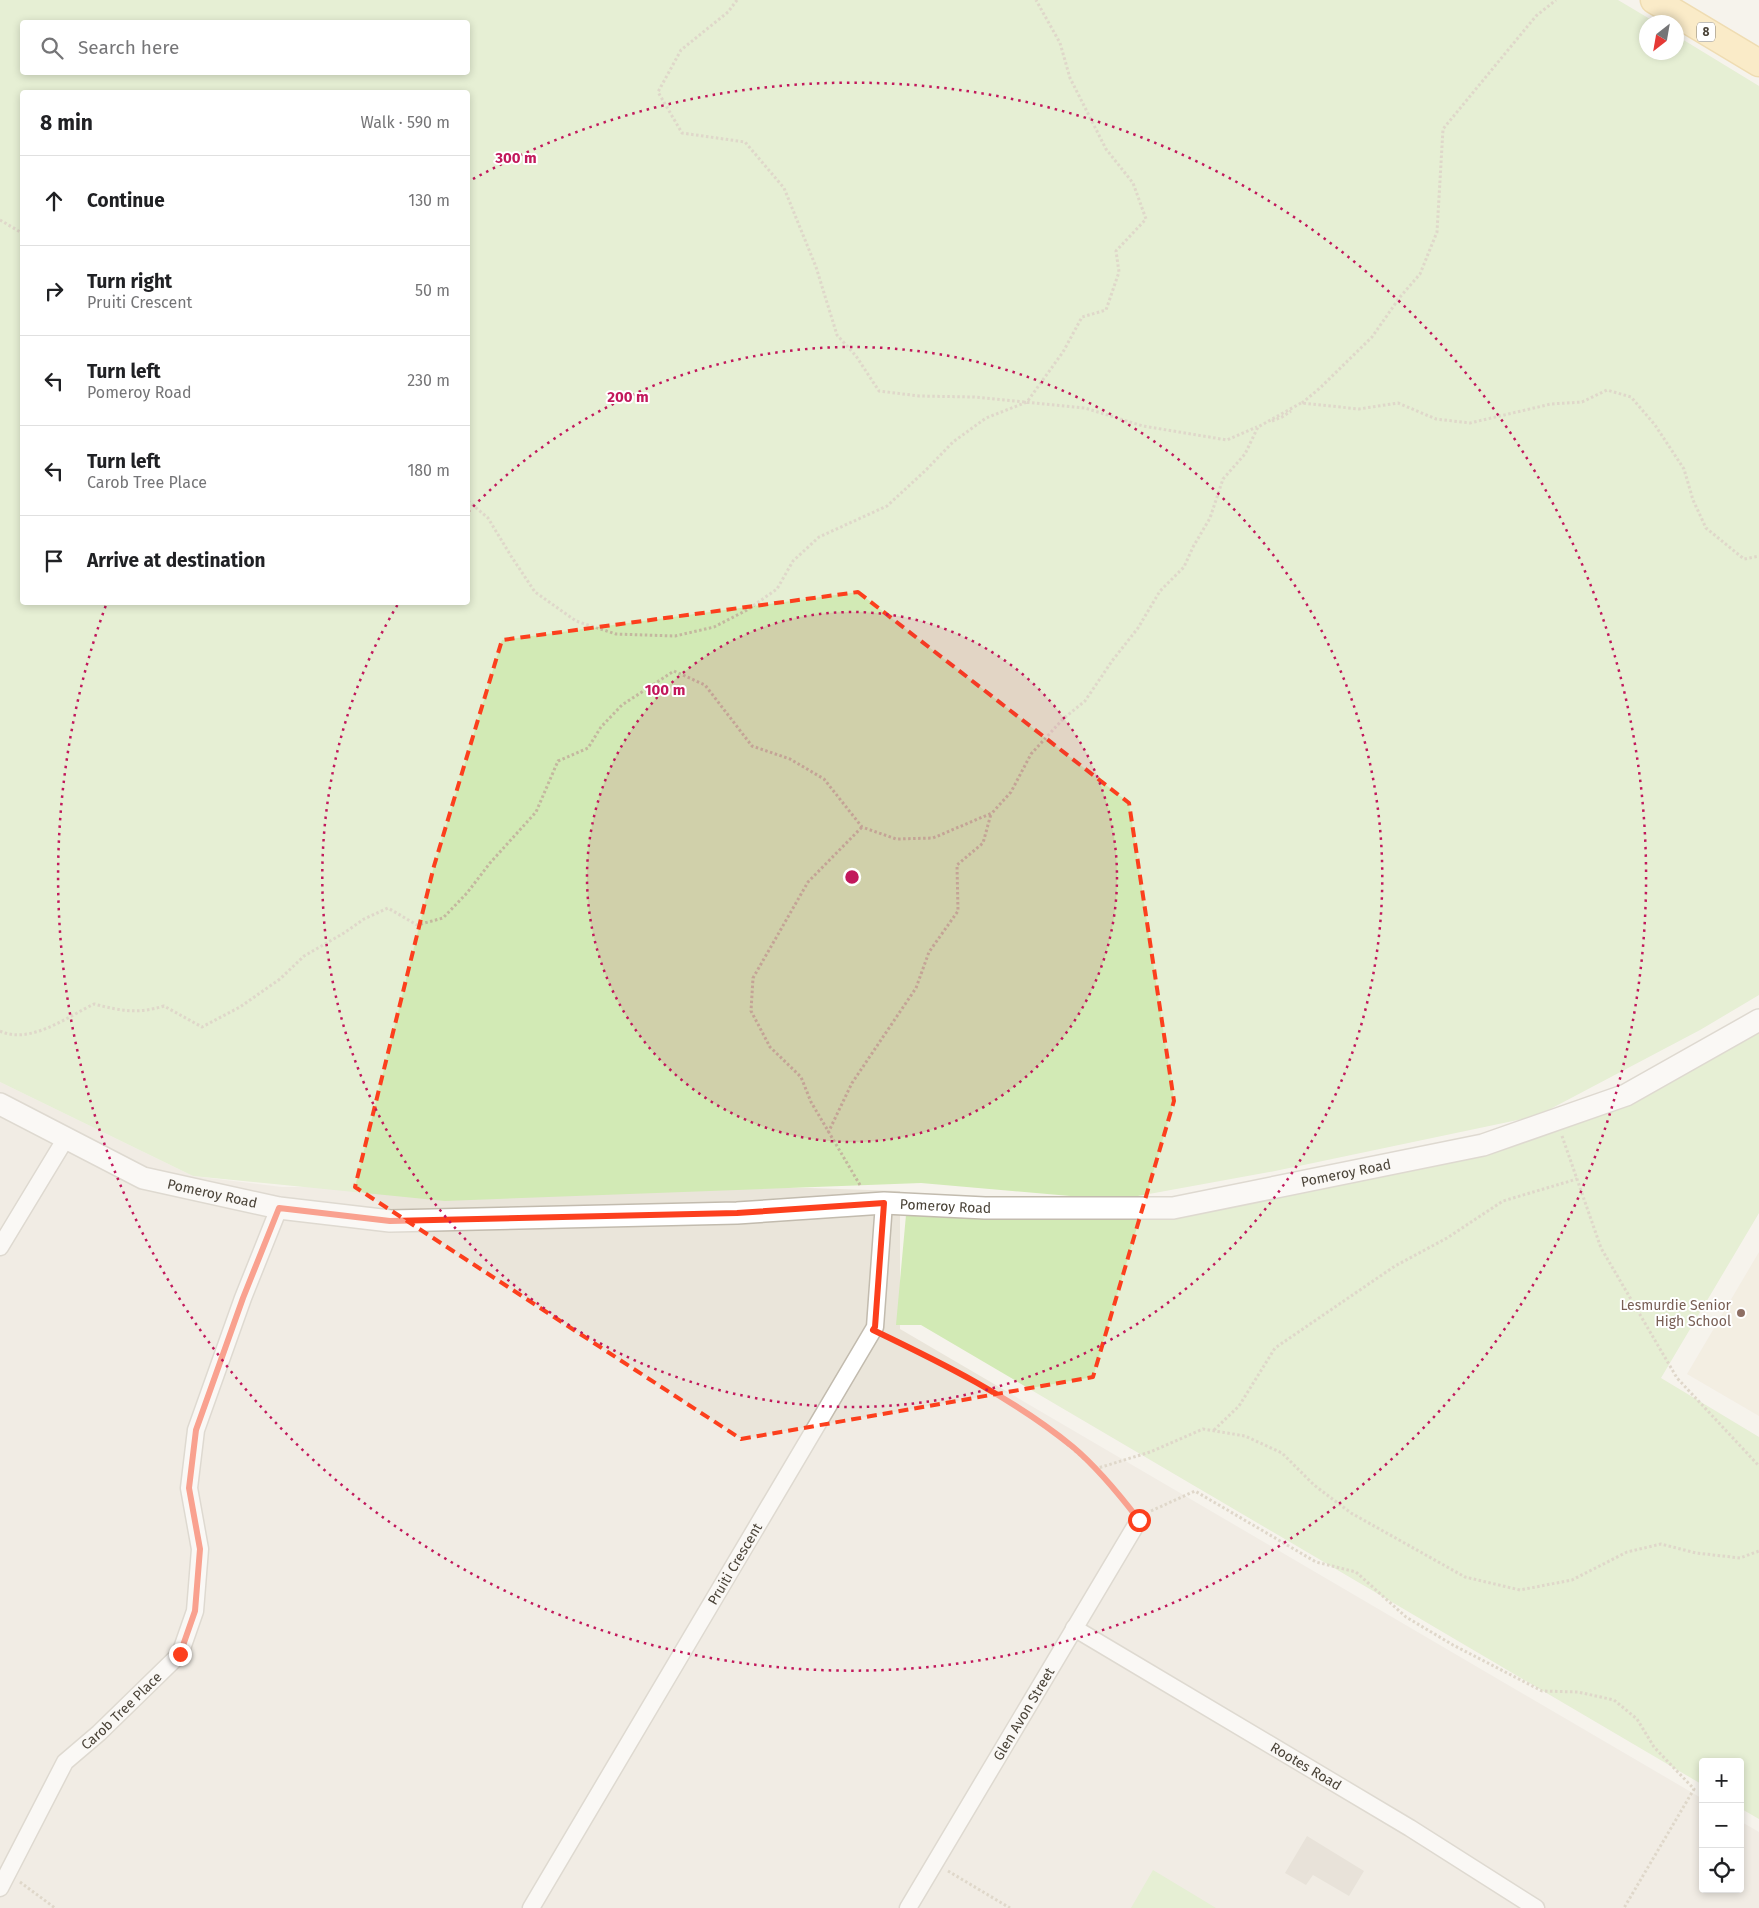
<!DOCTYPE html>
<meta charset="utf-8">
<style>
:root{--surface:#fff;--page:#f2f2f2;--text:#202124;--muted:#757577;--line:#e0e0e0}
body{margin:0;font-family:"Fira Sans",sans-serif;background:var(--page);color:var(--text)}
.controls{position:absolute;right:15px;bottom:15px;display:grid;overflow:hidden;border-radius:5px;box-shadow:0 2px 8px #0003}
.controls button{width:45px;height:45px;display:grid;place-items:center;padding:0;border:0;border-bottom:1px solid var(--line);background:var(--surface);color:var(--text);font:25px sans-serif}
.compass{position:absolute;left:1639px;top:15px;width:45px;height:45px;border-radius:50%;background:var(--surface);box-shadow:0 2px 8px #0003;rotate:211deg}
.stop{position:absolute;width:15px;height:15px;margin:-11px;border:4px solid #fc3f1d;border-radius:50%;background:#fff}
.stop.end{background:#fc3f1d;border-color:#fff;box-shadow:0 1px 5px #0008}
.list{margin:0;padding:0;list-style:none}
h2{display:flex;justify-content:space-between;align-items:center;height:65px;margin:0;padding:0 20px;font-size:21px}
h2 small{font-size:16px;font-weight:400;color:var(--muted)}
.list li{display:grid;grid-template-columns:32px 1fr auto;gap:15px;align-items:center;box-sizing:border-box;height:90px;padding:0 20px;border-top:1px solid var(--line)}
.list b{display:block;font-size:19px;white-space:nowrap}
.list p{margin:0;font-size:16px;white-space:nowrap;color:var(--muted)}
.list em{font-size:16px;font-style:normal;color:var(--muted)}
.icon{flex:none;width:28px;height:28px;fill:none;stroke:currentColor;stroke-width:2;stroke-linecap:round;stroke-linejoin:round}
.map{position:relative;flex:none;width:1759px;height:1908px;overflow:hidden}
.search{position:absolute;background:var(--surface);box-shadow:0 2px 8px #0003;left:20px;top:20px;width:450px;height:55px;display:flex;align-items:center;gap:12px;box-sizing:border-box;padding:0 18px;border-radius:5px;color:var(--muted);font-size:19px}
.panel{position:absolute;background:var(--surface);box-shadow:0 2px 8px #0003;left:20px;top:90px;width:450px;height:515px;border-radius:5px}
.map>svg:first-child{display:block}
</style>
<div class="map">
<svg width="1759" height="1908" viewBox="0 0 1759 1908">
<rect width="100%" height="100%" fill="#f6f3ec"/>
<path fill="#eae5da" d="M0,1082L193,1176L282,1187L810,1188L900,1191V1329L1703,1799V1889H1740V1821L1759,1832V1908H0Z"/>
<path fill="#efe8d6" d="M1759,1252V1416L1687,1374Z"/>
<path fill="#d2eab5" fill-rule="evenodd" d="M0,0H1618L1655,22H1646V52H1676L1677,36L1759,86V995L1700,1030L1537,1116L1275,1171L1116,1200L921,1183L445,1201L193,1176L0,1082ZM22,22H468V72H22ZM22,92H468V602H22Z
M1759,1020V1213L1661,1378L1759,1437V1819L1740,1808V1762H1703V1785L921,1325H896L907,1204L1173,1208L1483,1145L1626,1095Z
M1153,1870L1216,1908H1131Z"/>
<path fill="#d8cfc1" d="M1307,1836L1364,1871L1349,1896L1313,1875L1306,1885L1285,1873Z"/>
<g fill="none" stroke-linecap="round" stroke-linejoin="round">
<g stroke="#c2bbae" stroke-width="19">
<g id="minor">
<path d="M0,1247L66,1138"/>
<path id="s1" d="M1074,1628L1410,1828L1536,1908"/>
<path id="s2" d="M0,1888L65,1762L99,1733L180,1654L195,1611L200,1549L189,1488L196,1430L243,1298L279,1208"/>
<path id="s3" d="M531,1908L875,1327L884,1203"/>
<path id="s4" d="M908,1908L1139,1520"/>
</g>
</g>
<g stroke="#c2bbae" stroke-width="24">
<g id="tertiary">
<path id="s5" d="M0,1104L143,1178L279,1208L390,1221L737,1213L884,1203L985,1208H1173L1483,1145L1626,1095L1759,1020"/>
</g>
</g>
<g stroke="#e6c16a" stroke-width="29">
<path id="primary" d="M1654,0L1759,63"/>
</g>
<path stroke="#c4b79f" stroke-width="3" stroke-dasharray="2.5 2.5" stroke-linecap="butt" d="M737,0L728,12L681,50L658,92L682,133L745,142L784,188L816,267L837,335L856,356L879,391L919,396L974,397L1085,408L1143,426L1227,440L1257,427
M0,220L22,233
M1302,403L1320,388L1372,337L1400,297L1420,274L1437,232L1443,129L1536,16L1556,0
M1272,421L1282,417L1291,411
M468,501L488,518L511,556L535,592L576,621L616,634L675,636L714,627L747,610L777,589L793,561L819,537L887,506L926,470L953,442L986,418L1027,402L1063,352L1082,317L1106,310L1119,272L1116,251L1146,219L1133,183L1106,149L1070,78L1060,43L1036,0
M0,1031C30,1045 67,1017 94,1004C121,1011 138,1014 164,1006L202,1027L240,1007L280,979L304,956L344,933L364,919L388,908L417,925L443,918L467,893L490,863L536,812L558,761L588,748L601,727L622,705L674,671L705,685L752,746L790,759L824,779L862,827L896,839L933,838L992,813L1011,792L1031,754L1063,719L1085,701L1112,661L1138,628L1160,591L1184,567L1193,547L1210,518L1223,479L1245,454L1258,427L1301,403L1359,409L1398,403L1436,419L1470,423L1551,404L1582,402L1607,390L1631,397L1655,425L1684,469L1693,500L1706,528L1744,559L1759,556
M828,1133L852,1083L916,988L929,952L958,911L957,865L983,843L991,814
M1562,1136L1601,1248L1677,1378L1759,1466
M860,1185L811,1102L801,1077L770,1047L751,1011L753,978L808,882L862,827
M887,1337C977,1380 1067,1428 1129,1507
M1214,1430L1239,1406L1275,1348L1395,1266L1447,1238L1503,1201L1577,1179
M1095,1469L1150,1452L1203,1429L1245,1436L1282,1453L1314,1485L1351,1513L1465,1577L1520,1590L1572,1580L1627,1552L1661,1544L1696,1553L1740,1558L1759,1551
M1151,1511L1195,1491L1316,1562L1356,1572L1406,1617L1453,1645L1542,1691L1578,1692L1614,1700L1637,1719L1654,1747L1694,1789L1624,1908
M948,1871L1010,1908
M20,1882L55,1908"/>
<use href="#minor" stroke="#fff" stroke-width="16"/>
<use href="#tertiary" stroke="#fff" stroke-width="21"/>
<use href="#primary" stroke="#ffe39c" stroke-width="26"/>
</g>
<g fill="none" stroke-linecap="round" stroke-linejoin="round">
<path stroke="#fc3f1d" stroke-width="6" d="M180,1654L195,1611L200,1549L189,1488L196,1430L243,1298L279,1208L390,1221L737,1213L884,1203L875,1327L873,1330C942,1363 1013,1398 1073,1447C1098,1468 1119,1494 1139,1520"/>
</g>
<path d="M0 0H1759V1908H0ZM858,592L1129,803L1174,1101L1093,1377L741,1439L355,1187L434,866L502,640Z" fill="#f6f3ec" fill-opacity=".55" fill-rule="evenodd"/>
<path fill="none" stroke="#fc3f1d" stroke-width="4" stroke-dasharray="10 6" stroke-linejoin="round" d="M858,592L1129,803L1174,1101L1093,1377L741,1439L355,1187L434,866L502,640Z"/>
<circle cx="852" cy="877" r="265" fill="#c2185b" fill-opacity=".12"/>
<g fill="none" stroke="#c2185b" stroke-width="2.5" stroke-dasharray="2.5 5">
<circle cx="852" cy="877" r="265"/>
<path d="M468 512A530 530 0 1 1 398 604"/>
<path d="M473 179A794 794 0 1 1 106 605"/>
</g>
<circle fill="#8d6e63" stroke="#fff" stroke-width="2" cx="1741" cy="1313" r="5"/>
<g text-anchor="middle" stroke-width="4" stroke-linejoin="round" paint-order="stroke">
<rect fill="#fff" stroke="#817c74" stroke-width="1" x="1697" y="22.5" width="18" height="19" rx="4"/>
<g font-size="12" font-weight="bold" fill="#4b4439">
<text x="1706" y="36">8</text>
</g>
<g font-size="14" fill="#4b4439" stroke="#fff">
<text dy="5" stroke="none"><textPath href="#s5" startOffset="1372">Pomeroy Road</textPath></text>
<text dy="5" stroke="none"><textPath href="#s5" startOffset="232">Pomeroy Road</textPath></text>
<text dy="5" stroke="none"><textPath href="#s5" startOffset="968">Pomeroy Road</textPath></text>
<text dy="5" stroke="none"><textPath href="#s3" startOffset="400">Pruiti Crescent</textPath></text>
<text dy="5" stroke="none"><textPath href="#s2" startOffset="218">Carob Tree Place</textPath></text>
<text dy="5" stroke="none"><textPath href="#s4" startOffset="226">Glen Avon Street</textPath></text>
<text dy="5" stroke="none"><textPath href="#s1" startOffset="270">Rootes Road</textPath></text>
</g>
<g font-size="14" fill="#785e54" stroke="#fff" text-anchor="end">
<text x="1731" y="1310">Lesmurdie Senior<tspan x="1731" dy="16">High School</tspan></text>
</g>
</g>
<circle cx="852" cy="877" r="8" fill="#c2185b" stroke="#fff" stroke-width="2.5"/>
<g font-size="15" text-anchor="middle" font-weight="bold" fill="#c2185b" stroke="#fff" stroke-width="4" stroke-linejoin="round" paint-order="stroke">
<text x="516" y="163">300 m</text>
<text x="628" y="402">200 m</text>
<text x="665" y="695">100 m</text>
</g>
</svg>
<div class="controls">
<button>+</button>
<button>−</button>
<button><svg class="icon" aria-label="locate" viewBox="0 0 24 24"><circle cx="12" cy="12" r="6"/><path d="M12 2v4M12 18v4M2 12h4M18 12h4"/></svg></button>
</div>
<svg class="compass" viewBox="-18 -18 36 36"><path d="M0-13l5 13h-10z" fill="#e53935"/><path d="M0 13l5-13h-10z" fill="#757577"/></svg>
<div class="stop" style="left:1139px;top:1520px"></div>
<div class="stop end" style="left:180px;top:1654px"></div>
<div class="search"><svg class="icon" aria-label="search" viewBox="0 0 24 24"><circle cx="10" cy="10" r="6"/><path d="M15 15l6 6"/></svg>Search here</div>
<section class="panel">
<h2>8 min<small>Walk · 590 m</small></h2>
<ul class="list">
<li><svg class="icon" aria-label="ahead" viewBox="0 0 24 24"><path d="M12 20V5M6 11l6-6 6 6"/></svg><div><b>Continue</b></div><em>130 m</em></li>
<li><svg class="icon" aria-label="right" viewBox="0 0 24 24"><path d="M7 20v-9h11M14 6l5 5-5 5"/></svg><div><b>Turn right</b><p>Pruiti Crescent</p></div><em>50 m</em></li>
<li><svg class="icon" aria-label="left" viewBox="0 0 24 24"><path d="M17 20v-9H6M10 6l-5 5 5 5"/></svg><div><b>Turn left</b><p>Pomeroy Road</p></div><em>230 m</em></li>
<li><svg class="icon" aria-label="left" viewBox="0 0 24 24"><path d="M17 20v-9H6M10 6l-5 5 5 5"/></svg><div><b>Turn left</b><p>Carob Tree Place</p></div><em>180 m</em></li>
<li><svg class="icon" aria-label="arrive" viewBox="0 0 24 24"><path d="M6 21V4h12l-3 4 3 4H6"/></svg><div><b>Arrive at destination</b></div></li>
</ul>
</section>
</div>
